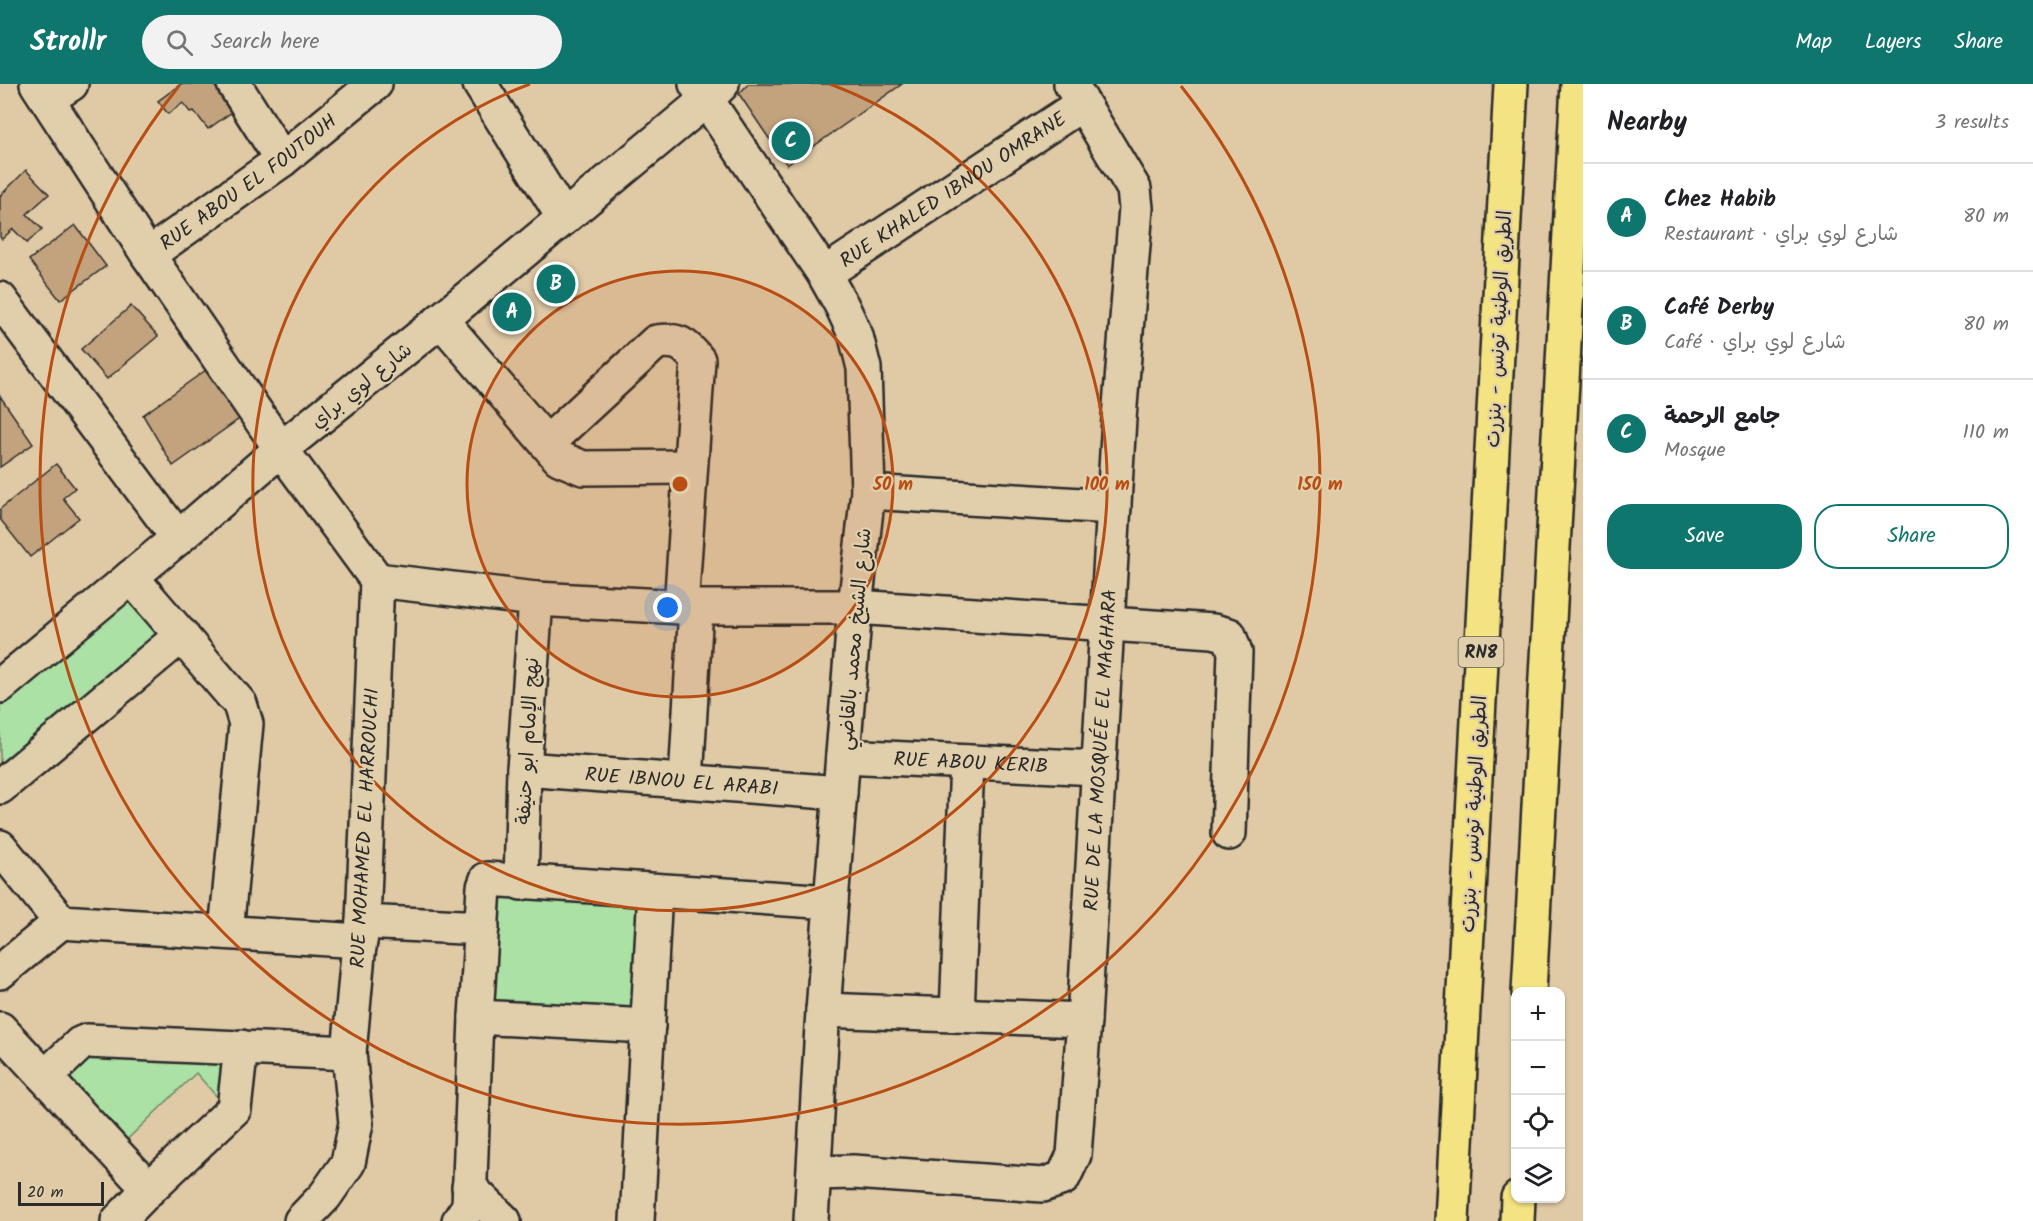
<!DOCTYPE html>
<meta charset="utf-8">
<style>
:root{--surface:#fff;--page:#f2f2f2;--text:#202124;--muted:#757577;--line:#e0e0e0;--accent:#0f766e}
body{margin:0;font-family:Kalam,"Playpen Sans Arabic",sans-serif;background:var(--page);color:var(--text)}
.controls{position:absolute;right:18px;bottom:18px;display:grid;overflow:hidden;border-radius:12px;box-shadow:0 2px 4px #0004}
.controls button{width:54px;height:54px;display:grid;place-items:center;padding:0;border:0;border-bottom:2px solid var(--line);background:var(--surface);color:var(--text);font:30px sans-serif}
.scale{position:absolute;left:18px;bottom:15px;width:86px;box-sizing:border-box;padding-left:6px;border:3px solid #2b2b2b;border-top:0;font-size:16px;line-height:21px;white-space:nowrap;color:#2b2b2b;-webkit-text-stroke:4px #e1cfac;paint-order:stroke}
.you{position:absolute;left:668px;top:524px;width:21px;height:21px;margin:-15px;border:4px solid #fff;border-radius:50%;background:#1a73e8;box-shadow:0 0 0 9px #1a73e833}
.badge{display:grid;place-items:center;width:39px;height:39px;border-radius:50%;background:var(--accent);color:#fff;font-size:20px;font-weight:700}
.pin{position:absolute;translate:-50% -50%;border:3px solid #fff;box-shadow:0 2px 6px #0006}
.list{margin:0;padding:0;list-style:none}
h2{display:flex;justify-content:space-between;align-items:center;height:78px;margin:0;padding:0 24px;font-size:26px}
h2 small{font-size:20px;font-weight:400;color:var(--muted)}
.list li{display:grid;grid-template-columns:39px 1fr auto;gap:18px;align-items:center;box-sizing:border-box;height:108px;padding:0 24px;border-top:2px solid var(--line)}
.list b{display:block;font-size:22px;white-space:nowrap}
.list p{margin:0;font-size:20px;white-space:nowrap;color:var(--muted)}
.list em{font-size:20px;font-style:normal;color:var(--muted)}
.actions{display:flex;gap:12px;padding:18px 24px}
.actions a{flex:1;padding:14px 0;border:2px solid var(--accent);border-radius:24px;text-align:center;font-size:21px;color:var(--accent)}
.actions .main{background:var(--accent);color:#fff}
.icon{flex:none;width:33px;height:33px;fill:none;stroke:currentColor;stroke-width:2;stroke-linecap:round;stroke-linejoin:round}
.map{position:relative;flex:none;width:1583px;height:1137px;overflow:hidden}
header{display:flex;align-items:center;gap:36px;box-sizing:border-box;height:84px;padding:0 30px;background:var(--accent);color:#fff}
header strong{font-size:28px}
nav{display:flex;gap:33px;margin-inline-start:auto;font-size:21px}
.search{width:420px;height:54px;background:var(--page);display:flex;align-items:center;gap:15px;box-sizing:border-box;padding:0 21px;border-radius:33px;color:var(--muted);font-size:22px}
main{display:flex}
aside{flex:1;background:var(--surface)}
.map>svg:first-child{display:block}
</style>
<header>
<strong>Strollr</strong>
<div class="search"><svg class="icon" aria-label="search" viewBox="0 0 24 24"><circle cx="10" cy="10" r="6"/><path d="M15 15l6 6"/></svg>Search here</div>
<nav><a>Map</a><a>Layers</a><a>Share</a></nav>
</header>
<main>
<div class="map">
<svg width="1583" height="1137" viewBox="0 0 1583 1137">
<rect width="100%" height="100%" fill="#e0caa6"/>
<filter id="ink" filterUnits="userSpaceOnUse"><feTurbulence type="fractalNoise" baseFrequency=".0167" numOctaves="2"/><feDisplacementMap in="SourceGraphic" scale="12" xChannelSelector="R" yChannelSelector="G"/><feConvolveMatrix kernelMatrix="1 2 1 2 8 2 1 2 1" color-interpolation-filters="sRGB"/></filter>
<g filter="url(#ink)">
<path fill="#abe1a4" stroke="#6b8668" stroke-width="1.5" d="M127,500L169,550L0,691V605Z
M475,784L667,796L658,954L466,942Z
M83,947L248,954L239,1038L196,989L108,1074L30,996Z"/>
<path fill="#c2a37e" stroke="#2b2b2b" stroke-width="1.5" d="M181,0H216L214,1L233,27L208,45L194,27L190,28L183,19L168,30L158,17Z
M748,0H902L787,81L739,10Z
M26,86L49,110L27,130L42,145L27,159L13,145L2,155L0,153V112Z
M75,141L106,182L60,216L29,176Z
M131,222L158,252L107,295L81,265Z
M213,281L242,333L173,382L143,331Z
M0,312L33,360L0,383Z
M56,380L75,404L63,414L79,434L30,473L0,435V425Z"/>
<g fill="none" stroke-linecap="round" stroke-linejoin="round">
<g stroke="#2b2b2b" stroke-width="38">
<g id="minor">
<path d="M37,0L148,171L281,365L377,496L363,838L358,870L349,969L356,1039L348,1079L325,1112L301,1137"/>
<path d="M234,0L282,76"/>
<path d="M480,0L564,134"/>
<path d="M696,0L824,190L842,222L856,252L864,284L868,408L855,523L831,818L822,942L811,1137"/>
<path d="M47,15L71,0"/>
<path id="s1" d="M148,171L282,76L375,0"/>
<path id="s2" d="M824,190L1082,20"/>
<path d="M0,215L178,454"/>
<path d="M441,236L559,374L583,384L690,383"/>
<path d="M547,359L656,258C679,255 684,260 698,276L681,523"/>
<path d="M868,408L1114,423"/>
<path d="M131,493L240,620L246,640L226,848"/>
<path d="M377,496L536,515L681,523H855L1213,547L1229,551L1235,568L1229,749"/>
<path d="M0,602L178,454L281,365L441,236L706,16L722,0"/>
<path id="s3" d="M843,672L1098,684"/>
<path id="s4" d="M524,685L840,709"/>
<path d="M686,697L696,523"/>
<path d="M0,703L182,551"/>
<path d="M0,763L61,838L360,857"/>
<path d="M521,799L524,685L536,515"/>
<path d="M363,838L482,844"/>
<path d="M0,888L61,838"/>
<path d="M823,926L1084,936"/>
<path d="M957,930L967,678"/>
<path d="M476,933L648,942"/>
<path d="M0,945L149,1105"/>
<path d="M45,993L80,960L87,957L349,969"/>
<path id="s5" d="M814,1089L853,1088L1043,1101L1063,1094L1074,1071L1084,936L1119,334L1136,124L1134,105L1071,0"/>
<path d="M469,1103L504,1137"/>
<path d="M118,1137L149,1105L234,1025L241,963"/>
<path d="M459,1137L469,1122L476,933L484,803L487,795L831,818"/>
<path d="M637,1137L655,807"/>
</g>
</g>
<g stroke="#2b2b2b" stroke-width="38">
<path id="highway" d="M1529,908L1578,0
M1452,1137L1511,0
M1517,1137L1518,1114"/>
</g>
<use href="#minor" stroke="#e1cfac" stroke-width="33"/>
<use href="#highway" stroke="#f4e382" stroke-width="33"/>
</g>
</g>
<circle cx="680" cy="400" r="213" fill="#b94e14" fill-opacity=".12"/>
<g fill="none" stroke="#b94e14" stroke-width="3">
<circle cx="680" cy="400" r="213"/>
<path d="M830 0A427 427 0 1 1 530 0"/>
<path d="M1181 2A640 640 0 1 1 179 2"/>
</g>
<g text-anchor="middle" stroke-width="4.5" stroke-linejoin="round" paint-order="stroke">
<rect fill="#e1cfac" stroke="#625c52" stroke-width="1.5" x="1458.5" y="553" width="45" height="30" rx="4.5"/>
<g font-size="18" font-weight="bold" fill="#2b2b2b">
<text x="1481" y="574">RN8</text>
</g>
<g font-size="20" fill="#2b2b2b" stroke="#e1cfac">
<text dy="7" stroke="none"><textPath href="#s1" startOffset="124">RUE ABOU EL FOUTOUH</textPath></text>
<text dy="7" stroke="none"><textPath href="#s2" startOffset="154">RUE KHALED IBNOU OMRANE</textPath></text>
<text transform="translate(1498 245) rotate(-87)" y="7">الطريق الوطنية تونس - بنزرت</text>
<text transform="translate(361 301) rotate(-39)" y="7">شارع لوي براي</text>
<text transform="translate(854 555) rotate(-85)" y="7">شارع الشيخ محمد بالقاضي</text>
<text transform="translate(527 657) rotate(-87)" y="7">نهج الإمام ابو حنيفة</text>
<text dy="7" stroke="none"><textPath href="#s5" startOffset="682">RUE DE LA MOSQUÉE EL MAGHARA</textPath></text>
<text dy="7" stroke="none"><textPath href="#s3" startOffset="128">RUE ABOU KERIB</textPath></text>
<text dy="7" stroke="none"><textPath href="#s4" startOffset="158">RUE IBNOU EL ARABI</textPath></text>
<text transform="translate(1473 730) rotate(-87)" y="7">الطريق الوطنية تونس - بنزرت</text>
<text transform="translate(364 744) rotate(-87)" y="7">RUE MOHAMED EL HARROUCHI</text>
</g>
</g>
<circle cx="680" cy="400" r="9" fill="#b94e14" stroke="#e1cfac" stroke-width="3"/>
<g font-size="18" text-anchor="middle" font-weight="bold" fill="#b94e14" stroke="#e1cfac" stroke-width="4.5" stroke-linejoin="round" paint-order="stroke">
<text x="893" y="406">50 m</text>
<text x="1107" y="406">100 m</text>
<text x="1320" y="406">150 m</text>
</g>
</svg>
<div class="controls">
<button>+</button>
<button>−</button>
<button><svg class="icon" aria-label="locate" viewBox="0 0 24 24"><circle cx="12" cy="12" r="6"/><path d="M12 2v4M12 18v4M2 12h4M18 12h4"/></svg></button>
<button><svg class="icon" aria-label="layers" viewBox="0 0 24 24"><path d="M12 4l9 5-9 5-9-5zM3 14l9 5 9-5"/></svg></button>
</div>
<div class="scale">20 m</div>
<div class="you"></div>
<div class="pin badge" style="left:512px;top:228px">A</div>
<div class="pin badge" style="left:556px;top:200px">B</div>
<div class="pin badge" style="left:791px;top:57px">C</div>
</div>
<aside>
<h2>Nearby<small>3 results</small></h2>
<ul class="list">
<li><span class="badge">A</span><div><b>Chez Habib</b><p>Restaurant · شارع لوي براي</p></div><em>80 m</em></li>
<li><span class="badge">B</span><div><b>Café Derby</b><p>Café · شارع لوي براي</p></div><em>80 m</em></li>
<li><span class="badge">C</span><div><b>جامع الرحمة</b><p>Mosque</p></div><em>110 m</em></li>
</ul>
<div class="actions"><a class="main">Save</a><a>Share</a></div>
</aside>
</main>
